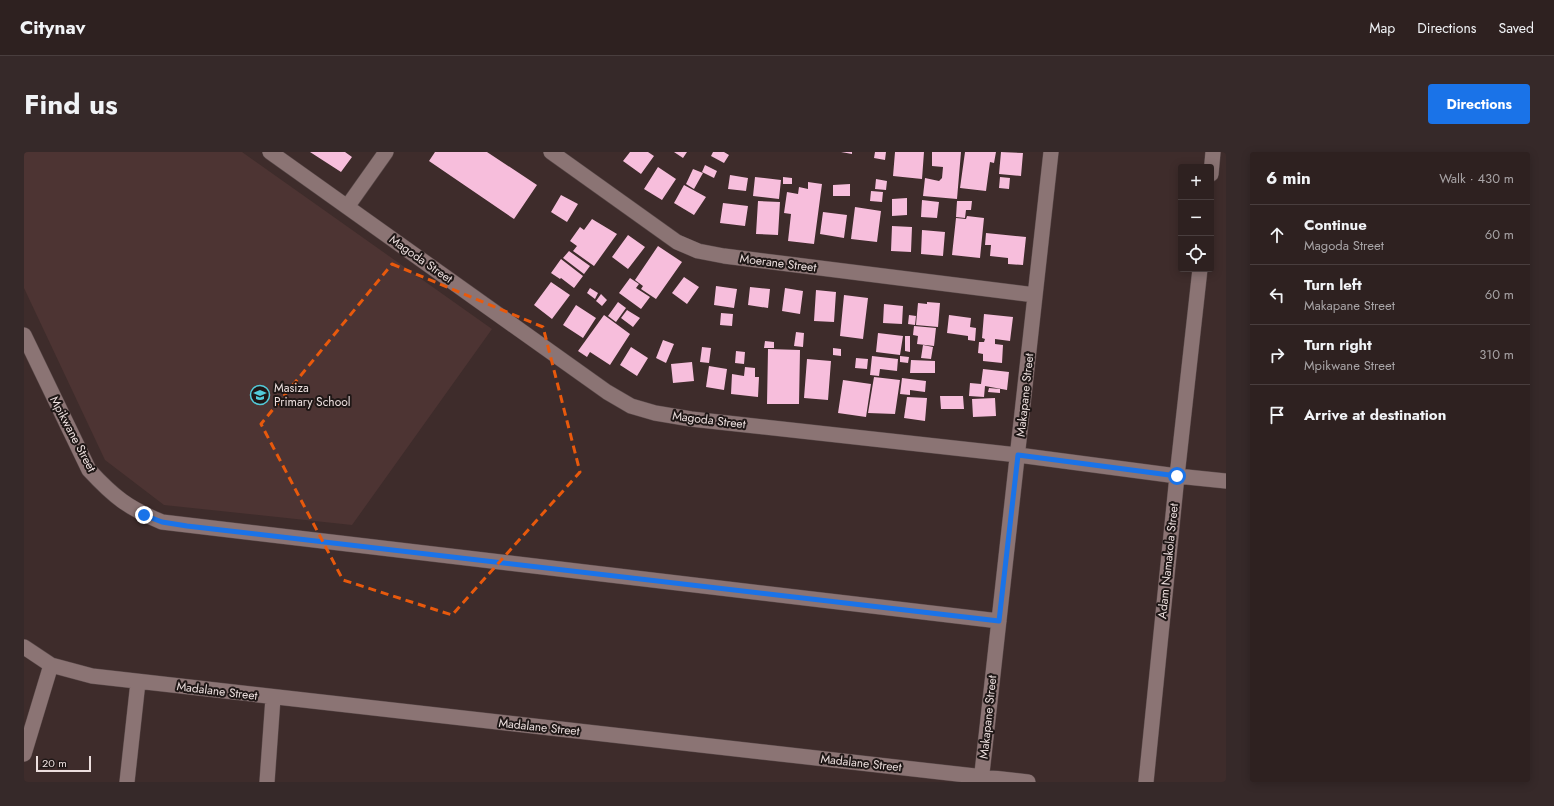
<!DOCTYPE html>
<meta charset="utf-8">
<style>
:root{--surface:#2e2120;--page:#362929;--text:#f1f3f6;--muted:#a7a3a5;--line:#493e3e;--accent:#1a73e8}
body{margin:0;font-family:Jost,sans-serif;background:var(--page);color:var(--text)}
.controls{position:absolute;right:12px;top:12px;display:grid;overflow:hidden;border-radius:4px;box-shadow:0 2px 10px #0003}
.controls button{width:36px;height:36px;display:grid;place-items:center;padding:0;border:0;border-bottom:1px solid var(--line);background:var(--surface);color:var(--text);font:20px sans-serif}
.scale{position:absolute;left:12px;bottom:10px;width:55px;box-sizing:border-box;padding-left:4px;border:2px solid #ecdfde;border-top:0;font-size:11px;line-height:14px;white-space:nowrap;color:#ecdfde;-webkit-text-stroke:3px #1f1716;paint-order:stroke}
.stop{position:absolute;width:12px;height:12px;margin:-9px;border:3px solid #1a73e8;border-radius:50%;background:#fff}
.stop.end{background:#1a73e8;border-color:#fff;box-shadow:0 1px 4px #0008}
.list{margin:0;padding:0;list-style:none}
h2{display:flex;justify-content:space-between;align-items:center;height:52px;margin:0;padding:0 16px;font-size:17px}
h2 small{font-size:13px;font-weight:400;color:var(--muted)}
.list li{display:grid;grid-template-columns:26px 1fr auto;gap:12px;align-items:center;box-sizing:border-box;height:60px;padding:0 16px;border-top:1px solid var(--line)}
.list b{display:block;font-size:15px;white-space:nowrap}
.list p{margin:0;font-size:13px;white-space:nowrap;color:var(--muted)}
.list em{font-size:13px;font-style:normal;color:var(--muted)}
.icon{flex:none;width:22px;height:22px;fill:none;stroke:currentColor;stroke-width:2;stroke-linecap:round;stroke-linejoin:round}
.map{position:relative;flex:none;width:1202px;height:630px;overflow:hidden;border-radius:4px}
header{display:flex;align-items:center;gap:24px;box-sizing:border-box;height:56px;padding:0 20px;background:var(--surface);border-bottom:1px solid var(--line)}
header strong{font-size:19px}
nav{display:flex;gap:22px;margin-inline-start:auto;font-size:14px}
.intro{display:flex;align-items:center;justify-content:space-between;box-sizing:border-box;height:96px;padding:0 24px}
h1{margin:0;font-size:28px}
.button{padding:10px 18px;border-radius:4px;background:var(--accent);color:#fff;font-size:14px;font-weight:700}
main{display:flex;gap:24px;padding:0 24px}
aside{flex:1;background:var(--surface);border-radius:4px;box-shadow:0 2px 10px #0003}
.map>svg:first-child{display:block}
</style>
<header>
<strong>Citynav</strong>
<nav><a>Map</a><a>Directions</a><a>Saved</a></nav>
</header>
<div class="intro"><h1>Find us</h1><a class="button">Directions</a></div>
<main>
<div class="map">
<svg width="1202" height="630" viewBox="0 0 1202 630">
<rect width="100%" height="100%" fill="#3e2c2b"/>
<path fill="#4d3433" d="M0,0H218L468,177L328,373L140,353L81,308L0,136Z"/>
<path fill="#f7bedc" d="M286,0H321L328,5L317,20Z
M411,0H463L513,33L490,67L405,9Z
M606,0H624L630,4L617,22L599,9Z
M650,0H663L659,6Z
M689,0H700L705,3L700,11L687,4Z
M817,0H828V2Z
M851,0H862L861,8L850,6Z
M871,0H900L898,27L869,24Z
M908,0H937L933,47L899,44L901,26L915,29L918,26L919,15L908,14Z
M941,0H972L970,11L966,10L962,39L936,36Z
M977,0L999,1L997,24L975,22Z
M681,13L693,19L690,26L678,20Z
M634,15L652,27L638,48L620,37Z
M669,17L679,21L670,37L662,32Z
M706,23L724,26L722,39L704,37Z
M731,25L757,28L755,47L729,44Z
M759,25L768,26V32H759Z
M976,25L986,26L985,37L975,36Z
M852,27L863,29L862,38L851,37Z
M784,30L798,32L790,92L764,89L767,62L760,61L763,40L774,42L775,35L784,37Z
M826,32V44H809V33Z
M660,33L682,45L670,63L650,51Z
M847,39L859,40L858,50L846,49Z
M537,43L554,52L543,70L527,60Z
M883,46V63L868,64V47Z
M898,48L915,50L913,66L897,65Z
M734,49L756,50L754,83L732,82Z
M933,49H948L947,58H942L941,66L932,65Z
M699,51L724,54L721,74L696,71Z
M831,55L857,59L853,90L827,87Z
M799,60L823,63L820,86L796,82Z
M943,64L960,66L956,106L928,103L932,66L942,67Z
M568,67L593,82L570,114L549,99L553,94L546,89L556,75L560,78Z
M868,74L888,75L887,100L867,99Z
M898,78L921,80L919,104L897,102Z
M962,81L1002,85L999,113L984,112V106L966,104L967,93H961Z
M604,83L621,95L604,117L588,105Z
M634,94L658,110L632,147L617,137L619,134L611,128Z
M545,99L566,114L560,122L539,106Z
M537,107L559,124L550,136L537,126L536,127L527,121Z
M660,125L675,135L663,152L648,141Z
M606,126L615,132L612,136L626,145L617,157L595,141Z
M527,130L546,143L528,167L510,153Z
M692,134L713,137L710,156L690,153Z
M726,135L746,137L744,156L724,153Z
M566,136L574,141L571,147L563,141Z
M761,136L779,139L776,162L758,159Z
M792,138L812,140L810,170L790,169Z
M577,142L583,148L578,154L572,149Z
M820,143L844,146L839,187L816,184Z
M594,150L602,156L592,170L584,164Z
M903,150L916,151L914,175L892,173L894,151L903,152Z
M860,152L879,154L878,172L859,171Z
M552,153L572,166L559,186L539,173Z
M603,158L616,166L609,175L597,166Z
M697,161L709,162L708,174L696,173Z
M960,162L989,165L986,189L971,187V192L979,193L978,211L959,209V202L954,201L955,190H960L961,187L958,186Z
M580,163L606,182L586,213L566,200L563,205L554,199Z
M885,163L892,164L891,173L884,172Z
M925,163L947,166L946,175L952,176L951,189L944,188V184L923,181Z
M890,174L912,176L910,194L893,192L894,184L889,183Z
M772,180L780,181L779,195L770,194Z
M854,181L879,184L876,203L852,200Z
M881,184H886V200L881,199Z
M639,188L650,192L642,211L632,206Z
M741,189L750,190V196H740Z
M899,193L909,195L907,207L897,206Z
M607,195L624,206L613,224L596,213Z
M678,195L687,196L685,211L676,210Z
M809,196L817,197V204L809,203Z
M744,197L776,198L775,252H743Z
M712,199L721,200L720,212L711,211Z
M848,204L874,207L873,219L856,217L855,224L846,223Z
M876,204L885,205L884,211L876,210Z
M832,206L844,207L843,217L831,216Z
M783,207L807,209L804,248L780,246Z
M887,208L911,209V221H886Z
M668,210L670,229L649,231L647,212Z
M685,214L703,217L700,238L682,235Z
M721,215L731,216V225H735L734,245L707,242L708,222L720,224Z
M959,217L985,220L983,238L961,234L960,245L945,244L946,231L957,232Z
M850,225L876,228L871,262L844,261Z
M878,226L902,229L901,240L886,238V243L876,242Z
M819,228L847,232L842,265L814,261Z
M965,236L976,237V241L964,240Z
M916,244H939L940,257H917Z
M883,245L903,246L901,269L880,266Z
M971,246L972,264L949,265L948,247Z"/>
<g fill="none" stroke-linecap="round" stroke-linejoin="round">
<g stroke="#594949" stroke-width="16">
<path id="minor" d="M246,0L583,240L607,254L631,261L667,267L994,303L1153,324L1202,329
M527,0L653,90L674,99L700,104L1011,143
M1187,22L1189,0
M323,55L362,0
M0,183L65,318C90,345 104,356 138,370L975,469
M0,495L27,513L68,524L1004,630
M0,602L27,513
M103,630L114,530
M243,630L249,546
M957,630L1027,0
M1122,630L1153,324L1176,117"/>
</g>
<use href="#minor" stroke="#8b7474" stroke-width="15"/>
</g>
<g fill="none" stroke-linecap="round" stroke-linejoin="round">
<path stroke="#1a73e8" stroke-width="5" d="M120,363L138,370L163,374L975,469L994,303L1153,324"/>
</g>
<path fill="none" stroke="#e8590c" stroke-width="3" stroke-dasharray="8 5" stroke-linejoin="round" d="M368,112L519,175L556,320L428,463L319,428L237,272Z"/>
<defs>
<g id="school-ring" transform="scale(1)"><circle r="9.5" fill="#1f1716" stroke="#53cbda" stroke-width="1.5"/><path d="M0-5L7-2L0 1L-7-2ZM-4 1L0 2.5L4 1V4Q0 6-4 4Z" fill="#53cbda"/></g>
</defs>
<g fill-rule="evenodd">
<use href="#school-ring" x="236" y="243"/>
</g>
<g text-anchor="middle" stroke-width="4" stroke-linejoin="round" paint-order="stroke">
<g font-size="12" fill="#ecdfde" stroke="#1f1716">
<text transform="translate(397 107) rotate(35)" y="4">Magoda Street</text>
<text transform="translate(754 111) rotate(7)" y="4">Moerane Street</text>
<text transform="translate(1001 243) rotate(-84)" y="4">Makapane Street</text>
<text transform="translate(685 268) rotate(7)" y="4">Magoda Street</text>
<text transform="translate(49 282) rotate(62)" y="4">Mpikwane Street</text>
<text transform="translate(1144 409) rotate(-84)" y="4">Adam Namakola Street</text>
<text transform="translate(193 539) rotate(7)" y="4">Madalane Street</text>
<text transform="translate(964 565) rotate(-84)" y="4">Makapane Street</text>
<text transform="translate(515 575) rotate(6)" y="4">Madalane Street</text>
<text transform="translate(837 611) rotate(6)" y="4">Madalane Street</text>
</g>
<g font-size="12" fill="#ecdfde" stroke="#1f1716" text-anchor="start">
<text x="250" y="240">Masiza<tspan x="250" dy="14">Primary School</tspan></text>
</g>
</g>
</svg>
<div class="controls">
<button>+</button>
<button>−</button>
<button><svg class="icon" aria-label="locate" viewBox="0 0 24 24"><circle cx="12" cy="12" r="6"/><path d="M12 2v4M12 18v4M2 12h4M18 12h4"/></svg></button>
</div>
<div class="scale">20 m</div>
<div class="stop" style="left:1153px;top:324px"></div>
<div class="stop end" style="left:120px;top:363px"></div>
</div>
<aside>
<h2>6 min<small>Walk · 430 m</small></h2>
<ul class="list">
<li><svg class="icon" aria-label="ahead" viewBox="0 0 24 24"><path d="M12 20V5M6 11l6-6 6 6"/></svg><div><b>Continue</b><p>Magoda Street</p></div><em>60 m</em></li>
<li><svg class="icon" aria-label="left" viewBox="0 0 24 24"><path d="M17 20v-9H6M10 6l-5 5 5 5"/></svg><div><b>Turn left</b><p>Makapane Street</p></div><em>60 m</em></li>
<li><svg class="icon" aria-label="right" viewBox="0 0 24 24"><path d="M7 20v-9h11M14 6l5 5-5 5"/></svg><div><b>Turn right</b><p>Mpikwane Street</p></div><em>310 m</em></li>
<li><svg class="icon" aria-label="arrive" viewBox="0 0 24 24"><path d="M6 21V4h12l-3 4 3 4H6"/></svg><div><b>Arrive at destination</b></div></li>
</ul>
</aside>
</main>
